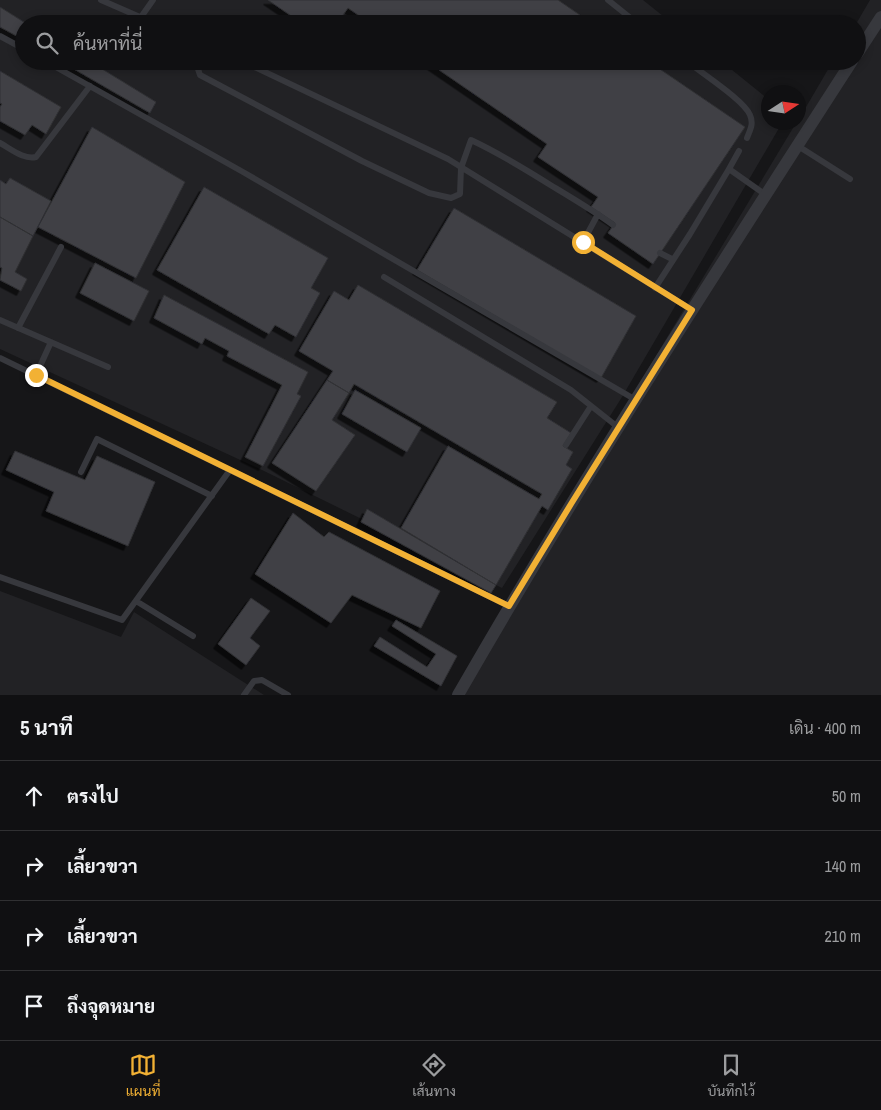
<!DOCTYPE html>
<html lang="th">
<meta charset="utf-8">
<style>
:root{--surface:#101012;--page:#1e1e20;--text:#f1f3f6;--muted:#9c9d9f;--line:#303032;--accent:#f2b134}
body{margin:0;font-family:"Archivo Narrow",Sarabun,sans-serif;background:var(--page);color:var(--text)}
.compass{position:absolute;left:761px;top:85px;width:45px;height:45px;border-radius:50%;background:var(--surface);box-shadow:0 2px 8px #0003;rotate:78deg}
.stop{position:absolute;width:15px;height:15px;margin:-11px;border:4px solid #f2b134;border-radius:50%;background:#fff}
.stop.end{background:#f2b134;border-color:#fff;box-shadow:0 1px 5px #0008}
.list{margin:0;padding:0;list-style:none}
h2{display:flex;justify-content:space-between;align-items:center;height:65px;margin:0;padding:0 20px;font-size:21px}
h2 small{font-size:16px;font-weight:400;color:var(--muted)}
.list li{display:grid;grid-template-columns:32px 1fr auto;gap:15px;align-items:center;box-sizing:border-box;height:70px;padding:0 20px;border-top:1px solid var(--line)}
.list b{display:block;font-size:19px;white-space:nowrap}
.list em{font-size:16px;font-style:normal;color:var(--muted)}
.icon{flex:none;width:28px;height:28px;fill:none;stroke:currentColor;stroke-width:2;stroke-linecap:round;stroke-linejoin:round}
.map{position:relative;flex:none;width:881px;height:695px;overflow:hidden}
.search{position:absolute;background:var(--surface);box-shadow:0 2px 8px #0003;left:15px;right:15px;top:15px;height:55px;display:flex;align-items:center;gap:12px;box-sizing:border-box;padding:0 18px;border-radius:28px;color:var(--muted);font-size:19px}
.sheet{height:345px;background:var(--surface)}
nav{display:flex;justify-content:space-around;align-items:center;box-sizing:border-box;height:70px;border-top:1px solid var(--line);background:var(--surface);font-size:14px;color:var(--muted)}
nav a{display:grid;justify-items:center;gap:2px}
nav .on{color:var(--accent)}
.map>svg:first-child{display:block}
</style>
<div class="map">
<svg width="881" height="695" viewBox="0 0 881 695">
<defs>
<filter id="shadow"><feDropShadow dx="-4.5" dy="4.5" stdDeviation="0" flood-color="#0009"/></filter>
</defs>
<rect width="100%" height="100%" fill="#161618"/>
<path fill="#222225" d="M0,0H643L673,24H24V61H721L768,99V122L782,123L622,397L502,588L262,470L0,349Z
M870,0H881V695H452L796,123L798,122L799,119L833,61H857V24H856Z
M0,591L121,637L134,612L264,695H0Z"/>
<path fill="#404145" stroke="#303034" filter="url(#shadow)" d="M268,0H558L593,24H371L348,8L343,15L355,24H303Z
M0,7L27,24H24V40L0,27Z
M60,61H89L156,102L150,113Z
M426,61H648L745,127L653,264L608,233L615,223L591,207L598,197L538,157L547,144Z
M0,71L61,107L46,134L32,125L25,135L0,121V107L2,104L0,103Z
M92,127L185,182L136,278L38,227Z
M10,178L51,201L33,236L0,217V180L6,184Z
M204,187L328,258L311,288L320,293L296,337L275,325L269,334L157,270Z
M454,208L636,316L601,378L417,270Z
M0,217L33,236L15,272L27,279L21,291L0,280L2,268L0,267Z
M95,263L149,291L134,321L80,293Z
M358,285L557,402L547,418L571,433L563,446L573,452L566,465L572,469L548,510L542,506L496,585L401,528L448,446L539,499L542,494L354,384L349,393L327,380L333,371L299,351L334,291L349,300Z
M164,295L308,372L297,394L301,396L263,466L245,457L282,385L227,356L229,351L205,338L202,344L154,318Z
M327,380L349,393L332,420L355,435L316,491L272,463Z
M355,390L421,428L407,452L342,414Z
M15,451L85,480L97,456L155,482L128,546L46,511L54,492L6,470Z
M367,509L496,585L491,593L361,522Z
M293,513L324,537L329,532L440,591L421,628L352,595L331,623L255,574Z
M251,598L270,611L250,638L260,646L246,665L218,644Z
M396,620L457,656L441,686L374,646L380,637L427,667L436,654L392,626Z"/>
<g fill="none" stroke-linecap="round" stroke-linejoin="round">
<path stroke="#37383d" stroke-width="6" d="M101,0L156,24
M608,0L638,24
M141,17L153,0
M0,36L24,49
M45,61L243,172L636,400
M197,61L196,63L200,75L362,161L429,193L451,198L460,194L461,168L471,140C499,153 525,169 552,186C572,198 594,211 613,225
M242,61L448,159L692,310
M687,61C701,73 744,100 750,115C754,124 750,130 747,138
M0,143C11,149 24,160 36,157L90,86
M798,146L850,179
M729,169L739,151
M583,242L598,214
M660,253L672,259
M384,277L571,390L619,428
M655,288L690,234L729,169L766,195
M0,320L108,367
M18,328L61,247
M0,358L509,606
M36,375L51,342
M566,445L591,406
M81,472L97,439L212,496
M0,577L122,620L230,470
M136,601L193,636
M244,695L254,681L262,680L288,695"/>
<path stroke="#37383d" stroke-width="12" d="M857,54L881,17
M458,695C582,479 717,270 852,61"/>
</g>
<g fill="none" stroke-linecap="round" stroke-linejoin="round">
<path stroke="#f2b134" stroke-width="6" d="M36,375L509,606L571,504L692,310L583,242"/>
</g>
</svg>
<svg class="compass" viewBox="-18 -18 36 36"><path d="M0-13l5 13h-10z" fill="#e53935"/><path d="M0 13l5-13h-10z" fill="#9c9d9f"/></svg>
<div class="stop" style="left:583px;top:242px"></div>
<div class="stop end" style="left:36px;top:375px"></div>
<div class="search"><svg class="icon" aria-label="search" viewBox="0 0 24 24"><circle cx="10" cy="10" r="6"/><path d="M15 15l6 6"/></svg>ค้นหาที่นี่</div>
</div>
<section class="sheet">
<h2>5 นาที<small>เดิน · 400 m</small></h2>
<ul class="list">
<li><svg class="icon" aria-label="ahead" viewBox="0 0 24 24"><path d="M12 20V5M6 11l6-6 6 6"/></svg><div><b>ตรงไป</b></div><em>50 m</em></li>
<li><svg class="icon" aria-label="right" viewBox="0 0 24 24"><path d="M7 20v-9h11M14 6l5 5-5 5"/></svg><div><b>เลี้ยวขวา</b></div><em>140 m</em></li>
<li><svg class="icon" aria-label="right" viewBox="0 0 24 24"><path d="M7 20v-9h11M14 6l5 5-5 5"/></svg><div><b>เลี้ยวขวา</b></div><em>210 m</em></li>
<li><svg class="icon" aria-label="arrive" viewBox="0 0 24 24"><path d="M6 21V4h12l-3 4 3 4H6"/></svg><div><b>ถึงจุดหมาย</b></div></li>
</ul>
</section>
<nav>
<a class="on"><svg class="icon" aria-label="map" viewBox="0 0 24 24"><path d="M3 6l6-2 6 2 6-2v14l-6 2-6-2-6 2zM9 4v14M15 6v14"/></svg>แผนที่</a>
<a><svg class="icon" aria-label="directions" viewBox="0 0 24 24"><path d="M12 3l9 9-9 9-9-9zM9 14v-3h6M13 9l2 2-2 2"/></svg>เส้นทาง</a>
<a><svg class="icon" aria-label="saved" viewBox="0 0 24 24"><path d="M7 4h10v16l-5-4-5 4z"/></svg>บันทึกไว้</a>
</nav>
